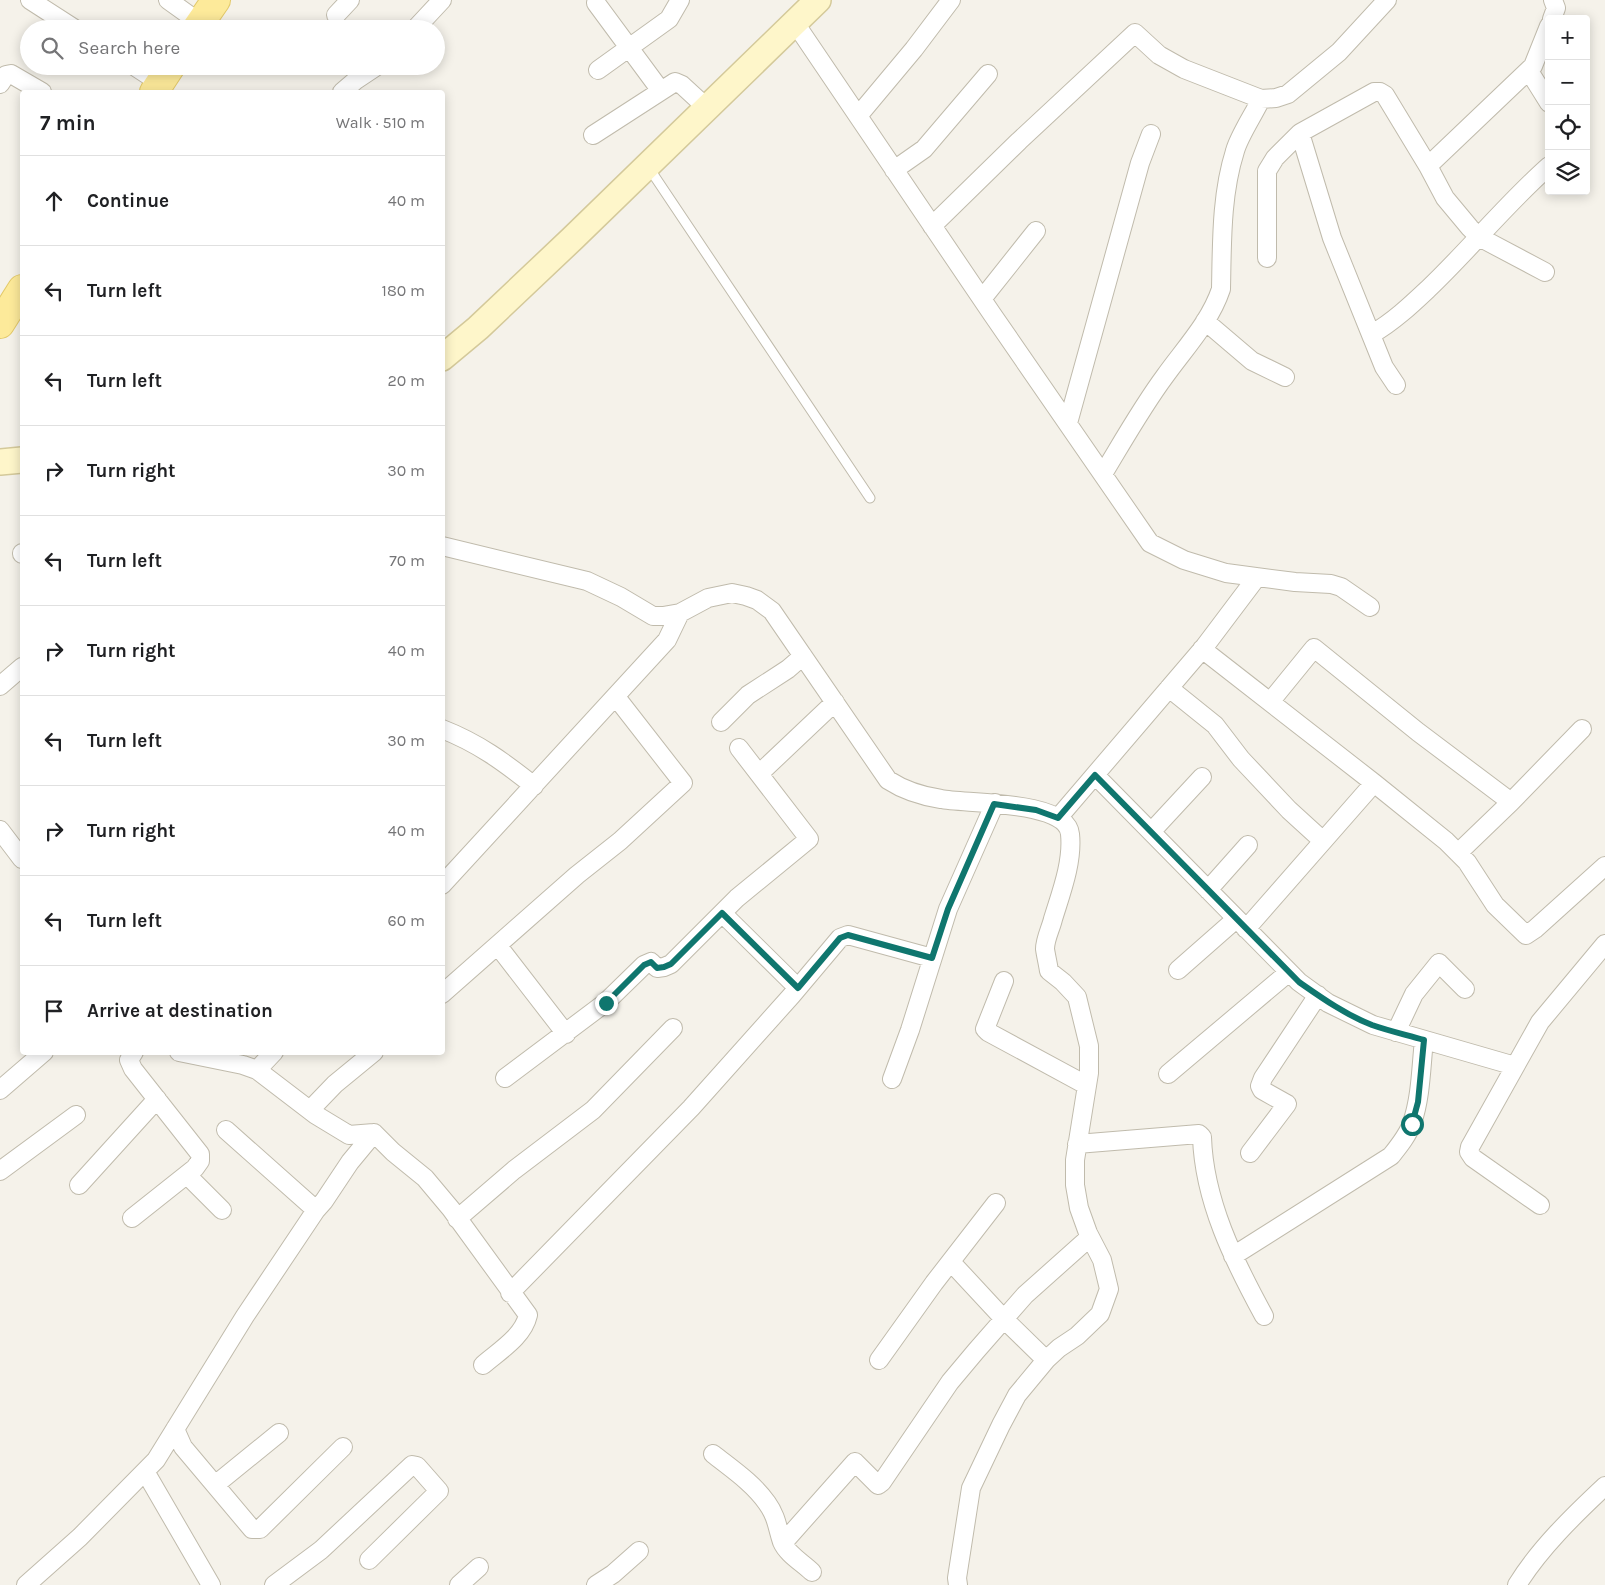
<!DOCTYPE html>
<meta charset="utf-8">
<style>
:root{--surface:#fff;--page:#f6f6f6;--text:#202124;--muted:#757577;--line:#e0e0e0}
body{margin:0;font-family:Karla,sans-serif;background:var(--page);color:var(--text)}
.controls{position:absolute;right:15px;top:15px;display:grid;overflow:hidden;border-radius:5px;box-shadow:0 2px 12px #0003}
.controls button{width:45px;height:45px;display:grid;place-items:center;padding:0;border:0;border-bottom:1px solid var(--line);background:var(--surface);color:var(--text);font:25px sans-serif}
.stop{position:absolute;width:15px;height:15px;margin:-11px;border:4px solid #0f766e;border-radius:50%;background:#fff}
.stop.end{background:#0f766e;border-color:#fff;box-shadow:0 1px 5px #0008}
.list{margin:0;padding:0;list-style:none}
h2{display:flex;justify-content:space-between;align-items:center;height:65px;margin:0;padding:0 20px;font-size:21px}
h2 small{font-size:16px;font-weight:400;color:var(--muted)}
.list li{display:grid;grid-template-columns:32px 1fr auto;gap:15px;align-items:center;box-sizing:border-box;height:90px;padding:0 20px;border-top:1px solid var(--line)}
.list b{display:block;font-size:19px;white-space:nowrap}
.list em{font-size:16px;font-style:normal;color:var(--muted)}
.icon{flex:none;width:28px;height:28px;fill:none;stroke:currentColor;stroke-width:2;stroke-linecap:round;stroke-linejoin:round}
.map{position:relative;flex:none;width:1605px;height:1585px;overflow:hidden}
.search{position:absolute;background:var(--surface);box-shadow:0 2px 12px #0003;left:20px;top:20px;width:425px;height:55px;display:flex;align-items:center;gap:12px;box-sizing:border-box;padding:0 18px;border-radius:28px;color:var(--muted);font-size:19px}
.panel{position:absolute;background:var(--surface);box-shadow:0 2px 12px #0003;left:20px;top:90px;width:425px;height:965px;border-radius:5px}
.map>svg:first-child{display:block}
</style>
<div class="map">
<svg width="1605" height="1585" viewBox="0 0 1605 1585">
<rect width="100%" height="100%" fill="#f5f2ea"/>
<g fill="none" stroke-linecap="round" stroke-linejoin="round">
<g stroke="#c0bbac" stroke-width="11">
<path id="service" d="M649,168L870,498"/>
</g>
<g stroke="#c0bbac" stroke-width="20">
<path id="minor" d="M30,0L75,29
M168,0L200,23
M596,3L661,91
M336,15L350,0
M1552,19L1556,8L1553,0
M795,23L992,314L1150,543L1184,560L1226,573L1295,582L1331,584L1341,587L1370,607
M415,29L442,0
M134,66L160,83
M598,70L669,19L680,0
M1529,71L1549,103
M0,84L6,75L11,74L42,92
M342,92L356,80L377,66
M858,116L914,49L951,0
M593,135L675,82L682,85L707,108
M1428,166L1533,66L1549,26
M894,170L924,149L988,74
M932,226L1019,141L1135,33L1159,55L1184,69L1261,99L1276,98L1288,94L1339,52L1387,0
M1267,258V171L1275,158L1300,133
M982,299L1036,231
M1205,321L1252,361L1285,377
M1372,334C1393,322 1411,305 1428,289C1470,249 1506,204 1549,166
M1396,385L1384,367L1332,238L1300,133L1374,92H1380L1385,95L1428,166L1445,198L1470,228L1479,237L1545,272
M1068,423L1140,163L1151,134
M1103,474C1123,441 1142,407 1165,376C1185,348 1210,322 1221,289C1222,243 1221,195 1235,151C1239,136 1254,114 1261,99
M442,546L587,581L621,597L653,616H663L680,613L708,598L732,593L746,596L757,600L772,611L888,780C905,791 921,796 941,799C965,804 1067,800 1070,834C1073,862 1061,893 1053,919C1051,928 1045,939 1045,949C1046,956 1048,964 1049,971L1063,982L1077,997L1089,1046V1073L1075,1160V1185L1079,1208L1088,1233L1102,1260L1109,1289L1100,1314L1077,1336L1059,1348L1046,1360L1017,1395L1001,1425L971,1488L957,1578L958,1585
M22,553V554
M1202,649L1374,783L1446,841L1467,862L1495,905L1526,935L1535,929L1605,866
M0,686L22,667
M1169,688L1215,725L1241,759L1289,810L1323,841
M1270,702L1314,648L1418,732L1511,802
M721,722L748,695L788,669L803,656
M442,729C478,743 504,762 534,786
M760,773L835,702
M1095,775L1299,982L1328,1003L1373,1025L1515,1066
M1058,818L1205,646L1257,577
M0,830L22,859
M1151,832L1202,777
M1458,853L1511,802L1582,729
M442,885L667,640L680,613
M1208,890L1248,845
M722,913L798,988
M1246,929L1374,783
M498,946L566,1034
M1178,970L1236,919
M1004,981L985,1029L988,1032L1086,1085
M442,994L577,875L620,841L683,783L616,697
M1396,1032L1414,994L1439,963L1465,989
M179,1052L243,1065L257,1070L316,1115L349,1135L374,1133L393,1152L425,1178L451,1209L528,1315C523,1337 499,1351 483,1365
M257,1070L274,1052
M1168,1074L1289,972
M505,1078L605,1003L644,965L651,962L657,968L664,967L671,964L737,898L809,839L739,748
M892,1079L910,1030L948,909L995,803
M0,1090L44,1052
M310,1110L335,1084L374,1052
M226,1130L316,1210
M1077,1144L1199,1134L1202,1137C1204,1201 1234,1261 1264,1316
M1250,1153L1287,1104L1262,1090L1260,1086L1263,1078L1318,995
M0,1171L76,1115
M187,1175L222,1210
M79,1185L157,1099
M1540,1205L1473,1158L1469,1152L1470,1147L1540,1022L1605,944
M132,1218L195,1168L200,1161V1154L133,1069L129,1060L134,1052
M457,1219L514,1170L593,1110L673,1028
M1233,1256L1391,1156C1399,1146 1408,1135 1412,1123C1421,1097 1421,1067 1424,1040
M951,1262L1003,1318L1046,1360
M510,1293L691,1108L792,995L840,938L848,935L932,958
M879,1360L934,1283L996,1203
M175,1429L183,1447L252,1529H260L343,1447
M713,1454C732,1469 753,1483 767,1503C777,1517 777,1527 782,1542C787,1554 803,1563 812,1572
M146,1473L211,1585
M215,1485L279,1433
M783,1543L855,1462L878,1485L882,1482L950,1382L976,1351L1025,1295L1090,1237
M26,1585L80,1537L156,1460L245,1316L316,1210L324,1201L350,1162L374,1133
M274,1585L321,1550L412,1465L417,1466L439,1491L369,1560
M459,1585L479,1567
M596,1585L613,1574L639,1551
M1517,1585C1539,1549 1574,1515 1605,1486"/>
</g>
<g stroke="#d4c99a" stroke-width="28">
<path id="secondary" d="M442,358L478,328L573,238L818,0
M0,462L22,460"/>
</g>
<g stroke="#e3c969" stroke-width="30">
<path id="primary" d="M196,29L216,0
M154,92L171,66
M0,324L22,289"/>
</g>
<use href="#service" stroke="#fff" stroke-width="9"/>
<use href="#minor" stroke="#fff" stroke-width="18"/>
<use href="#secondary" stroke="#fef6ca" stroke-width="25"/>
<use href="#primary" stroke="#fdea9a" stroke-width="28"/>
</g>
<g fill="none" stroke-linecap="round" stroke-linejoin="round">
<path stroke="#0f766e" stroke-width="6" d="M606,1003L644,965L651,962L657,968L664,967L671,964L722,913L798,988L840,938L848,935L932,958L948,909L994,804L1036,810L1058,818L1095,775L1299,982C1322,998 1346,1015 1372,1025C1389,1031 1407,1035 1424,1040L1418,1102L1412,1124"/>
</g>
</svg>
<div class="controls">
<button>+</button>
<button>−</button>
<button><svg class="icon" aria-label="locate" viewBox="0 0 24 24"><circle cx="12" cy="12" r="6"/><path d="M12 2v4M12 18v4M2 12h4M18 12h4"/></svg></button>
<button><svg class="icon" aria-label="layers" viewBox="0 0 24 24"><path d="M12 4l9 5-9 5-9-5zM3 14l9 5 9-5"/></svg></button>
</div>
<div class="stop" style="left:1412px;top:1124px"></div>
<div class="stop end" style="left:606px;top:1003px"></div>
<div class="search"><svg class="icon" aria-label="search" viewBox="0 0 24 24"><circle cx="10" cy="10" r="6"/><path d="M15 15l6 6"/></svg>Search here</div>
<section class="panel">
<h2>7 min<small>Walk · 510 m</small></h2>
<ul class="list">
<li><svg class="icon" aria-label="ahead" viewBox="0 0 24 24"><path d="M12 20V5M6 11l6-6 6 6"/></svg><div><b>Continue</b></div><em>40 m</em></li>
<li><svg class="icon" aria-label="left" viewBox="0 0 24 24"><path d="M17 20v-9H6M10 6l-5 5 5 5"/></svg><div><b>Turn left</b></div><em>180 m</em></li>
<li><svg class="icon" aria-label="left" viewBox="0 0 24 24"><path d="M17 20v-9H6M10 6l-5 5 5 5"/></svg><div><b>Turn left</b></div><em>20 m</em></li>
<li><svg class="icon" aria-label="right" viewBox="0 0 24 24"><path d="M7 20v-9h11M14 6l5 5-5 5"/></svg><div><b>Turn right</b></div><em>30 m</em></li>
<li><svg class="icon" aria-label="left" viewBox="0 0 24 24"><path d="M17 20v-9H6M10 6l-5 5 5 5"/></svg><div><b>Turn left</b></div><em>70 m</em></li>
<li><svg class="icon" aria-label="right" viewBox="0 0 24 24"><path d="M7 20v-9h11M14 6l5 5-5 5"/></svg><div><b>Turn right</b></div><em>40 m</em></li>
<li><svg class="icon" aria-label="left" viewBox="0 0 24 24"><path d="M17 20v-9H6M10 6l-5 5 5 5"/></svg><div><b>Turn left</b></div><em>30 m</em></li>
<li><svg class="icon" aria-label="right" viewBox="0 0 24 24"><path d="M7 20v-9h11M14 6l5 5-5 5"/></svg><div><b>Turn right</b></div><em>40 m</em></li>
<li><svg class="icon" aria-label="left" viewBox="0 0 24 24"><path d="M17 20v-9H6M10 6l-5 5 5 5"/></svg><div><b>Turn left</b></div><em>60 m</em></li>
<li><svg class="icon" aria-label="arrive" viewBox="0 0 24 24"><path d="M6 21V4h12l-3 4 3 4H6"/></svg><div><b>Arrive at destination</b></div></li>
</ul>
</section>
</div>
